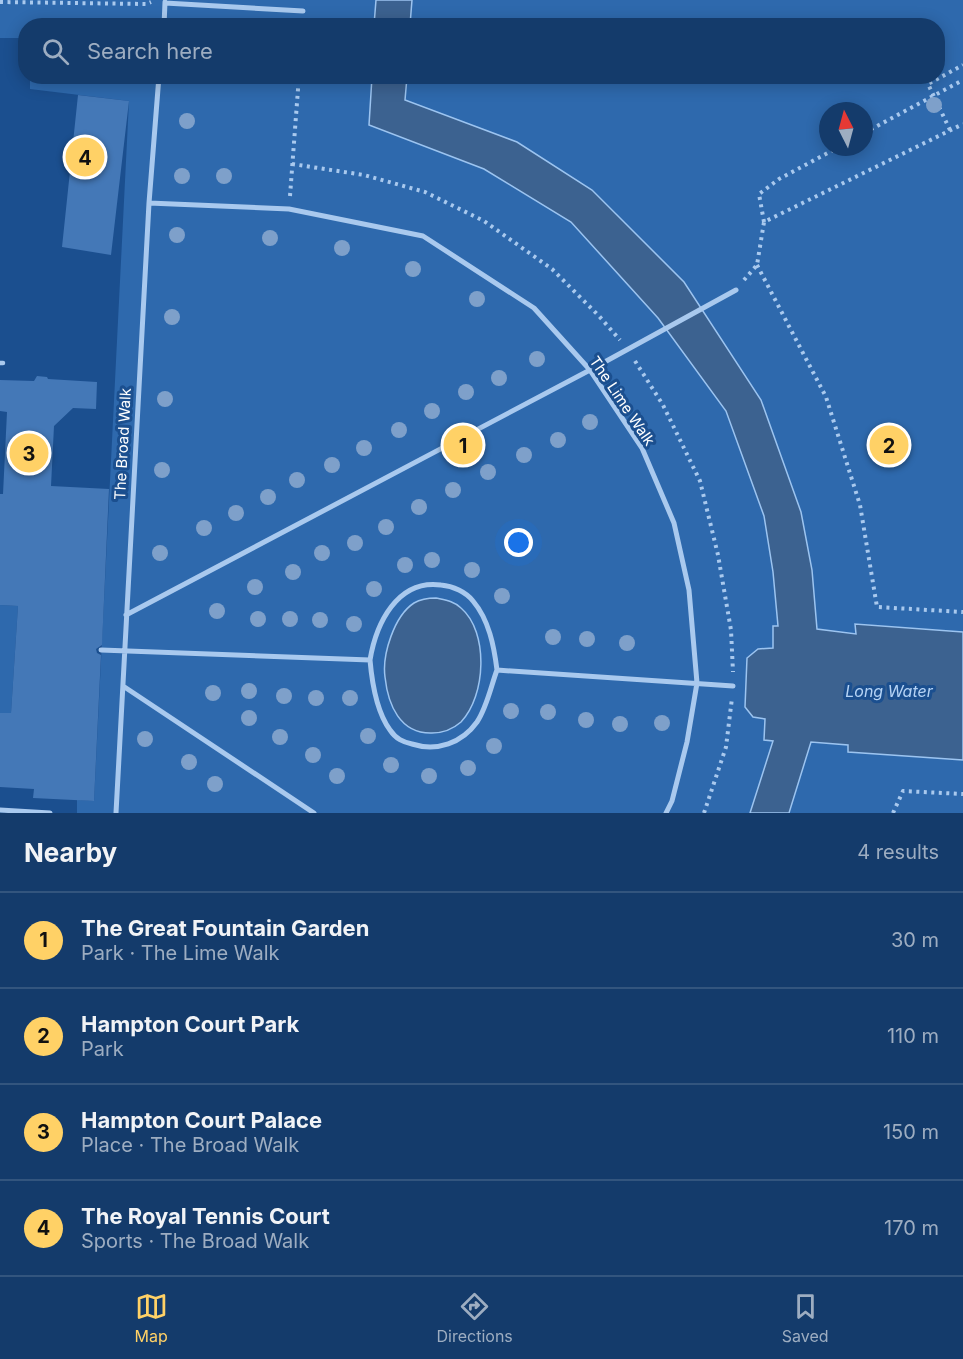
<!DOCTYPE html>
<meta charset="utf-8">
<style>
:root{--surface:#143b6b;--page:#214673;--text:#f1f3f6;--muted:#9dadc1;--line:#33557e;--accent:#ffd166}
body{margin:0;font-family:Inter,sans-serif;background:var(--page);color:var(--text)}
.compass{position:absolute;left:819px;top:102px;width:54px;height:54px;border-radius:50%;background:var(--surface);box-shadow:0 3px 15px #0003;rotate:354deg}
.you{position:absolute;left:519px;top:543px;width:21px;height:21px;margin:-15px;border:4px solid #fff;border-radius:50%;background:#1a73e8;box-shadow:0 0 0 9px #1a73e833}
.badge{display:grid;place-items:center;width:39px;height:39px;border-radius:50%;background:var(--accent);color:#111;font-size:20px;font-weight:700}
.pin{position:absolute;translate:-50% -50%;border:3px solid #fff;box-shadow:0 2px 6px #0006}
.list{margin:0;padding:0;list-style:none}
h2{display:flex;justify-content:space-between;align-items:center;height:78px;margin:0;padding:0 24px;font-size:26px}
h2 small{font-size:20px;font-weight:400;color:var(--muted)}
.list li{display:grid;grid-template-columns:39px 1fr auto;gap:18px;align-items:center;box-sizing:border-box;height:96px;padding:0 24px;border-top:2px solid var(--line)}
.list b{display:block;font-size:22px;white-space:nowrap}
.list p{margin:0;font-size:20px;white-space:nowrap;color:var(--muted)}
.list em{font-size:20px;font-style:normal;color:var(--muted)}
.icon{flex:none;width:33px;height:33px;fill:none;stroke:currentColor;stroke-width:2;stroke-linecap:round;stroke-linejoin:round}
.map{position:relative;flex:none;width:963px;height:813px;overflow:hidden}
.search{position:absolute;background:var(--surface);box-shadow:0 3px 15px #0003;left:18px;right:18px;top:18px;height:66px;display:flex;align-items:center;gap:15px;box-sizing:border-box;padding:0 21px;border-radius:24px;color:var(--muted);font-size:22px}
.sheet{height:462px;background:var(--surface)}
nav{display:flex;justify-content:space-around;align-items:center;box-sizing:border-box;height:84px;border-top:2px solid var(--line);background:var(--surface);font-size:16px;color:var(--muted)}
nav a{display:grid;justify-items:center;gap:3px}
nav .on{color:var(--accent)}
.map>svg:first-child{display:block}
</style>
<div class="map">
<svg width="963" height="813" viewBox="0 0 963 813">
<rect width="100%" height="100%" fill="#1b4f8f"/>
<path fill="#2e69ad" fill-rule="evenodd" d="M0,0H963V813H77V800L94,801L129,101L30,89V76H938V26H26L25,38H0ZM828,111H864V147H828Z
M0,605L18,606L11,713H0Z"/>
<path fill="#3c6290" stroke="#9cc4f0" stroke-width="1.5" d="M376,0H412L410,25H374Z
M372,77H407L405,100L517,142L592,190L684,282L761,400L801,512L812,570L817,629L856,634L855,624L963,632V760L848,752V745L811,742L789,813H750L773,741L764,740L765,719L753,717L745,707L747,658L758,649L773,648V626H778L773,572L764,516L726,411L658,318L571,222L484,169L369,125Z
M436,598C445,600 454,601 461,608C489,632 486,696 461,722C453,729 443,733 432,733C400,734 388,705 385,677C382,655 394,616 414,603C421,599 428,598 436,598Z"/>
<path fill="#4478b7" d="M78,95L129,101L111,255L62,247Z
M37,376L47,377L48,379L97,382L96,409L73,408L54,426L51,486L109,489L102,645L96,649L97,653L101,655L94,801L33,798L34,789L0,787V713H11L18,606L0,605V494H3L7,412L0,411V380L34,381Z"/>
<g fill="none" stroke-linecap="round" stroke-linejoin="round">
<path stroke="#a9c9ee" stroke-width="4" stroke-dasharray="3 4.5" stroke-linecap="butt" d="M0,2L146,4L151,2
M950,130L928,84L963,65
M864,133L963,80
M292,164L364,175L425,192L484,221L552,269L599,316L620,340
M290,196L299,76
M764,222L759,194L779,179L839,147
M757,265L826,397L860,505L877,607L963,612
M744,280L757,265L764,222L963,124
M635,361L663,405L700,481L718,555L731,630L733,672
M704,813L726,747L732,698
M893,813L903,791L963,794"/>
<path stroke="#a9c9ee" stroke-width="4.5" d="M0,363H3"/>
<path stroke="#a9c9ee" stroke-width="5" d="M165,3L303,11
M164,26L165,2
M149,203L289,209L423,236L534,308L590,370L642,448L674,523L689,590L697,683L687,742L672,801L666,813
M126,615L590,370L736,290
M101,650L370,660C376,624 397,579 441,585C453,586 466,592 473,601C489,620 494,646 497,670L733,686
M370,660C372,683 376,711 390,730C396,739 403,742 412,744C437,752 462,743 477,722C487,707 491,686 497,670
M123,686L314,813
M0,810L50,813
M116,813L149,203L159,76"/>
</g>
<g fill="#7ea0ca">
<circle cx="934" cy="105" r="8"/>
<circle cx="187" cy="121" r="8"/>
<circle cx="182" cy="176" r="8"/>
<circle cx="224" cy="176" r="8"/>
<circle cx="177" cy="235" r="8"/>
<circle cx="270" cy="238" r="8"/>
<circle cx="342" cy="248" r="8"/>
<circle cx="413" cy="269" r="8"/>
<circle cx="477" cy="299" r="8"/>
<circle cx="172" cy="317" r="8"/>
<circle cx="537" cy="359" r="8"/>
<circle cx="499" cy="378" r="8"/>
<circle cx="466" cy="392" r="8"/>
<circle cx="165" cy="399" r="8"/>
<circle cx="432" cy="411" r="8"/>
<circle cx="590" cy="422" r="8"/>
<circle cx="399" cy="430" r="8"/>
<circle cx="558" cy="440" r="8"/>
<circle cx="364" cy="448" r="8"/>
<circle cx="524" cy="455" r="8"/>
<circle cx="332" cy="465" r="8"/>
<circle cx="162" cy="470" r="8"/>
<circle cx="488" cy="472" r="8"/>
<circle cx="297" cy="480" r="8"/>
<circle cx="453" cy="490" r="8"/>
<circle cx="268" cy="497" r="8"/>
<circle cx="419" cy="507" r="8"/>
<circle cx="236" cy="513" r="8"/>
<circle cx="386" cy="527" r="8"/>
<circle cx="204" cy="528" r="8"/>
<circle cx="355" cy="543" r="8"/>
<circle cx="160" cy="553" r="8"/>
<circle cx="322" cy="553" r="8"/>
<circle cx="432" cy="560" r="8"/>
<circle cx="405" cy="565" r="8"/>
<circle cx="472" cy="570" r="8"/>
<circle cx="293" cy="572" r="8"/>
<circle cx="255" cy="587" r="8"/>
<circle cx="374" cy="589" r="8"/>
<circle cx="502" cy="596" r="8"/>
<circle cx="217" cy="611" r="8"/>
<circle cx="258" cy="619" r="8"/>
<circle cx="290" cy="619" r="8"/>
<circle cx="320" cy="620" r="8"/>
<circle cx="354" cy="624" r="8"/>
<circle cx="553" cy="637" r="8"/>
<circle cx="587" cy="639" r="8"/>
<circle cx="627" cy="643" r="8"/>
<circle cx="249" cy="691" r="8"/>
<circle cx="213" cy="693" r="8"/>
<circle cx="284" cy="696" r="8"/>
<circle cx="316" cy="698" r="8"/>
<circle cx="350" cy="698" r="8"/>
<circle cx="511" cy="711" r="8"/>
<circle cx="548" cy="712" r="8"/>
<circle cx="249" cy="718" r="8"/>
<circle cx="586" cy="720" r="8"/>
<circle cx="662" cy="723" r="8"/>
<circle cx="620" cy="724" r="8"/>
<circle cx="368" cy="736" r="8"/>
<circle cx="280" cy="737" r="8"/>
<circle cx="145" cy="739" r="8"/>
<circle cx="494" cy="746" r="8"/>
<circle cx="313" cy="755" r="8"/>
<circle cx="189" cy="762" r="8"/>
<circle cx="391" cy="765" r="8"/>
<circle cx="468" cy="768" r="8"/>
<circle cx="337" cy="776" r="8"/>
<circle cx="429" cy="776" r="8"/>
<circle cx="215" cy="784" r="8"/>
</g>
<g text-anchor="middle" stroke-width="6" stroke-linejoin="round" paint-order="stroke">
<g font-size="15" fill="#fff" stroke="#1b4f8f">
<text transform="translate(622 401) rotate(56)" y="5">The Lime Walk</text>
<text transform="translate(123 444) rotate(-87)" y="5">The Broad Walk</text>
</g>
<g font-size="16" font-style="italic" fill="#b5d3f5" stroke="#1b4f8f">
<text x="889" y="697">Long Water</text>
</g>
</g>
</svg>
<svg class="compass" viewBox="-18 -18 36 36"><path d="M0-13l5 13h-10z" fill="#e53935"/><path d="M0 13l5-13h-10z" fill="#9dadc1"/></svg>
<div class="you"></div>
<div class="pin badge" style="left:463px;top:445px">1</div>
<div class="pin badge" style="left:889px;top:445px">2</div>
<div class="pin badge" style="left:29px;top:453px">3</div>
<div class="pin badge" style="left:85px;top:157px">4</div>
<div class="search"><svg class="icon" aria-label="search" viewBox="0 0 24 24"><circle cx="10" cy="10" r="6"/><path d="M15 15l6 6"/></svg>Search here</div>
</div>
<section class="sheet">
<h2>Nearby<small>4 results</small></h2>
<ul class="list">
<li><span class="badge">1</span><div><b>The Great Fountain Garden</b><p>Park · The Lime Walk</p></div><em>30 m</em></li>
<li><span class="badge">2</span><div><b>Hampton Court Park</b><p>Park</p></div><em>110 m</em></li>
<li><span class="badge">3</span><div><b>Hampton Court Palace</b><p>Place · The Broad Walk</p></div><em>150 m</em></li>
<li><span class="badge">4</span><div><b>The Royal Tennis Court</b><p>Sports · The Broad Walk</p></div><em>170 m</em></li>
</ul>
</section>
<nav>
<a class="on"><svg class="icon" aria-label="map" viewBox="0 0 24 24"><path d="M3 6l6-2 6 2 6-2v14l-6 2-6-2-6 2zM9 4v14M15 6v14"/></svg>Map</a>
<a><svg class="icon" aria-label="directions" viewBox="0 0 24 24"><path d="M12 3l9 9-9 9-9-9zM9 14v-3h6M13 9l2 2-2 2"/></svg>Directions</a>
<a><svg class="icon" aria-label="saved" viewBox="0 0 24 24"><path d="M7 4h10v16l-5-4-5 4z"/></svg>Saved</a>
</nav>
